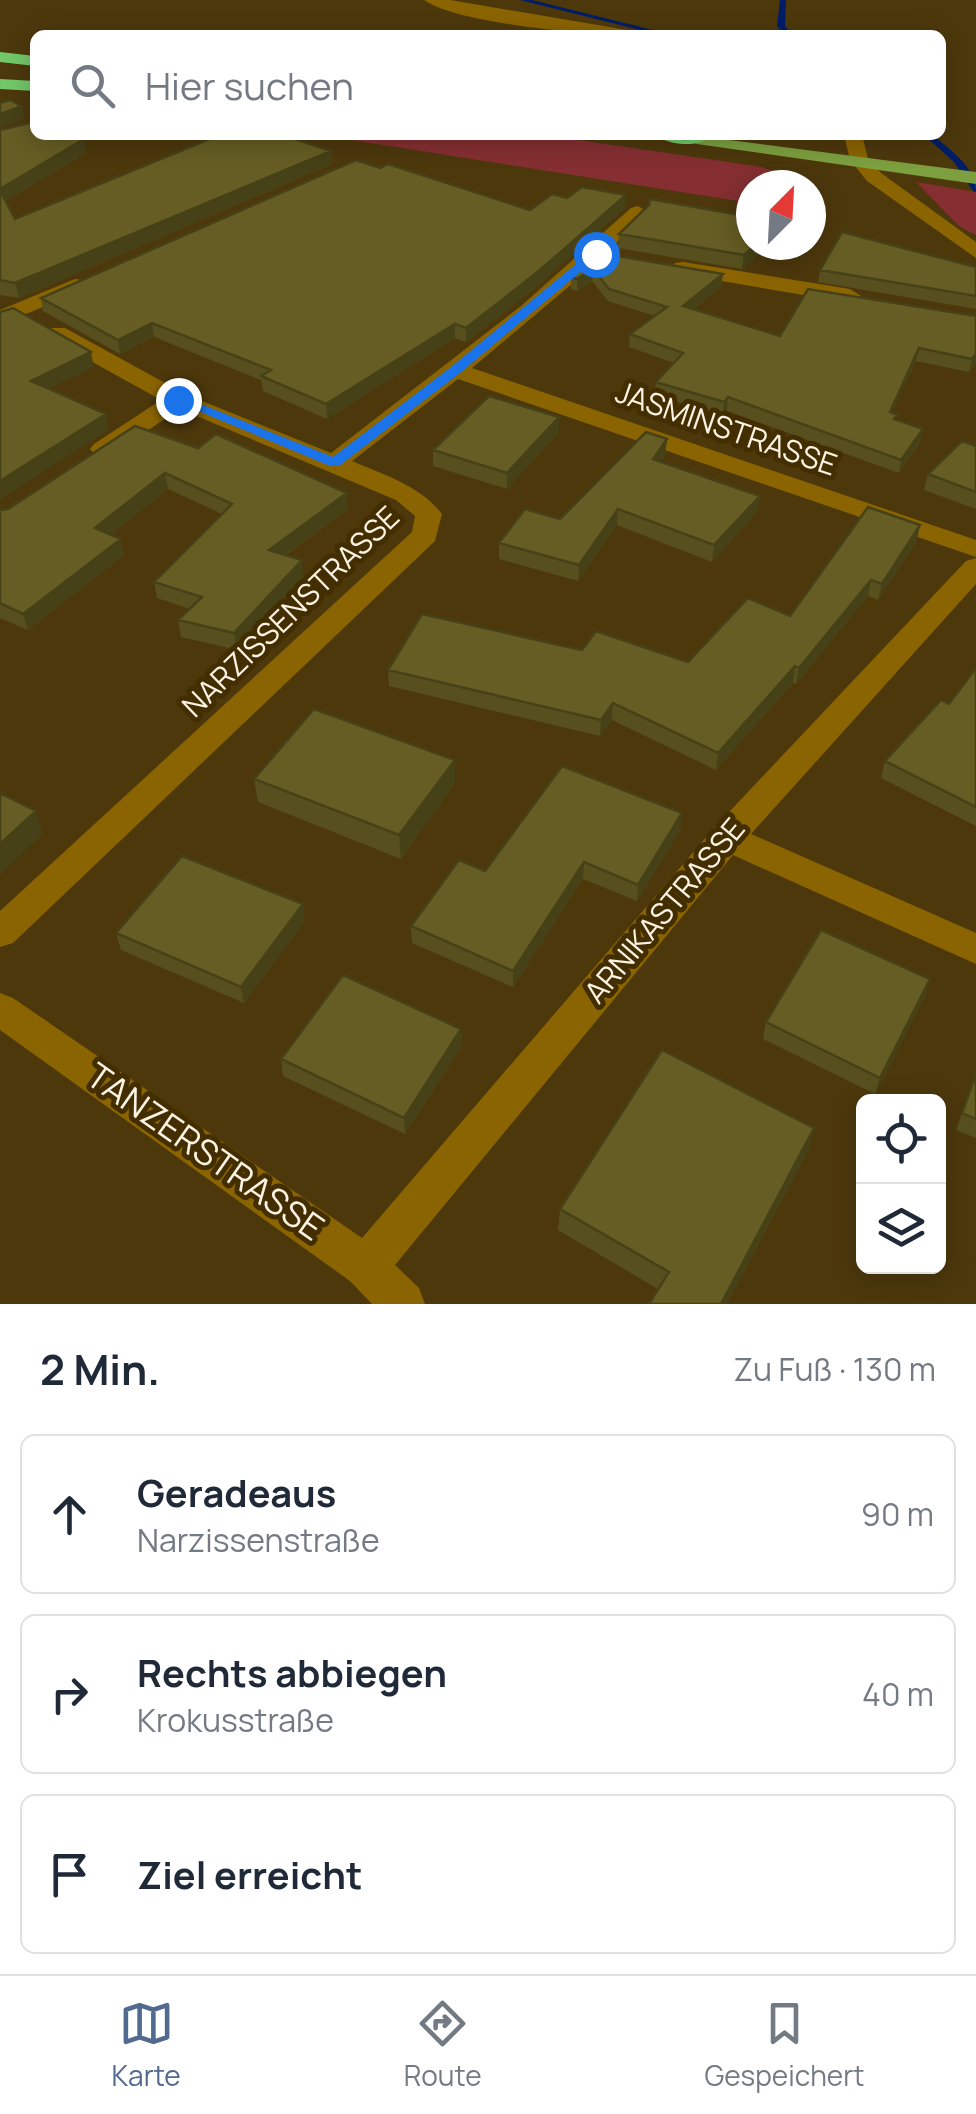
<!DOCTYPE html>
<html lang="de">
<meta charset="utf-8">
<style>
:root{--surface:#fff;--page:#f6f6f7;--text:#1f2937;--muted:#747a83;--line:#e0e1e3;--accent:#526990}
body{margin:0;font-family:Manrope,sans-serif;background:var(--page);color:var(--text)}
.controls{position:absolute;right:30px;bottom:30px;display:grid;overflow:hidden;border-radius:15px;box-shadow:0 5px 25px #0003}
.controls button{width:90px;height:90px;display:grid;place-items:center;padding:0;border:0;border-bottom:2px solid var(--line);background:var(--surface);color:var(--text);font:50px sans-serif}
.compass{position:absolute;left:736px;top:170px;width:90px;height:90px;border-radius:50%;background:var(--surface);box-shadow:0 5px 25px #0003;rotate:24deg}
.stop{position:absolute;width:30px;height:30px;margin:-22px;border:8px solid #1a73e8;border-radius:50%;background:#fff}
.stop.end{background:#1a73e8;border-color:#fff;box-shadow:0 2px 10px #0008}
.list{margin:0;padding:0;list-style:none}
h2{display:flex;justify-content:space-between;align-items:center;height:130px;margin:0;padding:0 40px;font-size:42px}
h2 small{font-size:32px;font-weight:400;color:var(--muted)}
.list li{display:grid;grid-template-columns:65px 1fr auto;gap:30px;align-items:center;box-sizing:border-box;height:160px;margin:0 20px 20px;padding:0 20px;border:2px solid var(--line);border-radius:15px}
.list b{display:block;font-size:38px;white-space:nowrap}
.list p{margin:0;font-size:32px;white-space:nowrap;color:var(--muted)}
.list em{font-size:32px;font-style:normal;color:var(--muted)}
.icon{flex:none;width:55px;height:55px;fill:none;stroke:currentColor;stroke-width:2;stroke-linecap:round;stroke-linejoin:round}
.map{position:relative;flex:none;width:976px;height:1304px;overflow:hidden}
.search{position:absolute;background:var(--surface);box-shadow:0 5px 25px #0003;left:30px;right:30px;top:30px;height:110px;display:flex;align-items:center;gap:25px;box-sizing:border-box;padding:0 35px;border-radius:15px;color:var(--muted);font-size:38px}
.sheet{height:670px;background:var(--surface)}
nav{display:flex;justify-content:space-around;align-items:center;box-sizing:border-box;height:140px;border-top:2px solid var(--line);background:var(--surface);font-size:28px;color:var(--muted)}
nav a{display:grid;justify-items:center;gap:5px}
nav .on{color:var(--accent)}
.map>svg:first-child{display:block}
</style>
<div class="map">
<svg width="976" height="1304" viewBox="0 0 976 1304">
<rect width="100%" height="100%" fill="#4d380c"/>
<path fill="#852f32" d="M320,135H544L762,167L808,185H751V203Z
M916,182L976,192V235L959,226Z"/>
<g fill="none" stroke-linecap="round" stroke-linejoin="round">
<path fill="#001d65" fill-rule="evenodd" d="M520,0H532L673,35H660Z
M780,0H786L785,26L793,35H785L777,26Z
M924,135H933C950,150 976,167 976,192L973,191L954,162Z"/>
<path fill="#8b6402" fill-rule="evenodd" d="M424,0H450L627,30L635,35C590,35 459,24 424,0Z
M844,135H862L868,159L881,173L976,242V258L867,181L850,160Z
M638,206L648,212L645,216L573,283L472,368L976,540V557L458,379L352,461C384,475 421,486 442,514L435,541L13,943L0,947V911L412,532L415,516L396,500L180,409L112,454H94L90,449L94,444L161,400L49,338L46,333L49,328H65L187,395L331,453L521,306L631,208Z
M683,262L850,289L861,296L850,303L675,273L672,268L675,263Z
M75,279L83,280L86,285L83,290L0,325V310Z
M976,558V584L751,834L976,933V964L733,855L395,1265L419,1288L425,1304H372L350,1281L0,1030V993L13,998L362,1238L714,828L966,561Z"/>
<path fill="#7c9f3f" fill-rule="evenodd" d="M691,135L976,172V184L697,144L688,139Z"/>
<path fill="#72c768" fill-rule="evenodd" d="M0,52L35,56V66L0,62Z
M0,79L35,81V91L0,89Z
M655,135H703L706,139C695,148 666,144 655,135Z"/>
</g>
<path fill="#57501e" d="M0,130L86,153L6,201L15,219L264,138L331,151L332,164L19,298L0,295Z
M380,168L530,210L567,198L625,208L540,284L466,342L455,338L327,419L263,391L261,380L154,337L120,354L43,311L41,298Z
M751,217L742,269L618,248L619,234Z
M600,253L723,274L721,286L693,310L780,336L976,316V363L969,372L916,361L892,413L897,420L923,429L920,443L899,473L727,411L723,415L655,395L656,382L674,363L629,347L630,334L655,316L608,301L592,281L577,291L571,289V277Z
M976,267V309L818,282L820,270Z
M135,426L348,509L286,555L303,576L237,650L181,637L178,620L190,609L157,598L154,582L222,514L168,489L110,535L121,539L124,555L28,630L0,618V510L8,509Z
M559,432L507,489L433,466V450Z
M667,439L665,455L660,462L760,496L757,512L712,562L617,525L578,581L499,559V543L560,519Z
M976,446V509L924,490L928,474Z
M917,541L878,600L868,596L796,684L793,683L716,770L612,720L600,736L389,686L388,670L582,650L688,662L790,616Z
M976,668V826L881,778L885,761L949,704Z
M455,760V783L401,859L258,802L254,779Z
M682,813L680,830L637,901L583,879L513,987L412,943L411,926L485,871Z
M305,921L244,1003L121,950L116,933Z
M925,996L875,1094L763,1039L766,1022Z
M461,1029L462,1046L405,1134L283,1076L281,1059Z
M976,1073V1138L956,1130Z
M814,1128L809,1149L727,1304H648L658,1289L558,1230L560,1209Z"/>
<path fill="#474118" d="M22,106L24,119L0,128V114Z
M84,139L86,153L3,203L0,189Z
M331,151L332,164L19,298L15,283Z
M626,195L625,208L540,284L466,342V328Z
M756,245H771L742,269L744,255Z
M593,269L592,281L577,291V279Z
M723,274L721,286L682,319L683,306Z
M152,323L154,337L120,354L118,340Z
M455,324V338L327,419L326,404Z
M919,348L916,361L887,425L890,412Z
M91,352L94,367L34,396L31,381Z
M976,354V363L969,372L972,359Z
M728,397L727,411L723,415L724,402Z
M106,414L109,429L0,500V481Z
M559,417V432L507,489V473Z
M923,429L920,443L899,473L901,460Z
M667,439L665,455L651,475L653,459Z
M165,473L168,489L98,545L95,528Z
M347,493L348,509L270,566L269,550Z
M760,496L757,512L712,562L714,545Z
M618,509L617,525L578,581L579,565Z
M920,525L917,541L878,600L882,584Z
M121,539L124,555L28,630L23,614Z
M302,560L303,576L237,650L234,633Z
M871,580L868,596L796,684L799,668Z
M795,666L793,683L716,770L718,753Z
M613,703L612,720L600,736L601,720Z
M455,760V783L401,859L399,835Z
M36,811L43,834L0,874V844Z
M682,813L680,830L637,901L638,885Z
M584,862L583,879L513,987V971Z
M303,904L305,921L244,1003L241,987Z
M930,979L925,996L875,1094L880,1078Z
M461,1029L462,1046L405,1134L404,1118Z
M814,1128L809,1149L727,1304H721Z"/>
<path fill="#655d23" stroke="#474118" stroke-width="2.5" d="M10,100L22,106L0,114V103Z
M35,117V135H76L84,139L0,189V130L34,122Z
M219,135H254L264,138L271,135H283L331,151L15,283L0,280V190L15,219Z
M356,160L380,168L388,164L530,210L552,194L567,198L582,187L626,195L540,270L466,328L455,324L326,404L261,376L271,370L152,323L118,340L41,298Z
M650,199L751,217V245H756L744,255L619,234L649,205Z
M842,232L976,267V296L820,270Z
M600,253L723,274L683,306L780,336L808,289L976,316V354L972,359L919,348L890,412L898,415L894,419L923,429L901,460L728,397L724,402L656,382L683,353L630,334L667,307L609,289L593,269L577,279L571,277Z
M13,308L91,352L31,381L106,414L0,481V312Z
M489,396L559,417L507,473L433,450Z
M135,426L198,448L216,434L347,493L269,550L302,560L234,633L178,620L202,597L154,582L232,504L165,473L95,528L121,539L23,614L0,603V510L8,509Z
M646,432L667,439L653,459L760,496L714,545L618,509L579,565L499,543L525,509L560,519Z
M962,441L976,446V492L928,474Z
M868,507L920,525L882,584L871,580L799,668L795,666L718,753L613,703L601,720L388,670L422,614L582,650L596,631L688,662L748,598L790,616Z
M976,668V807L885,761L941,700L949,704Z
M314,709L455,760L399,835L254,779Z
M562,766L682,813L638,885L584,862L513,971L411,926L459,860L485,871Z
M0,793L36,811L0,844Z
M182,856L303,904L241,987L116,933Z
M821,930L930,979L880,1078L766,1022Z
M343,975L461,1029L404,1118L281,1059Z
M662,1050L814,1128L721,1304H649L669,1272L560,1209Z
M976,1074V1119L962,1113Z"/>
<path fill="#1a73e8" d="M592,251L602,254L460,373L339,466H330L172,400L183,397L333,457L451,367Z"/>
<g text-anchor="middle" stroke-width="10" stroke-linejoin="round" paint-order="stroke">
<g font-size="30" fill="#fcf3e4" stroke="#422e00">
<text transform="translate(726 429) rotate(19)" y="10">JASMINSTRASSE</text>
<text transform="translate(291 612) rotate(-44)" y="10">NARZISSENSTRASSE</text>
<text transform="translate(665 911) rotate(-50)" y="10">ARNIKASTRASSE</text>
</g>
<g font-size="35" fill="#fcf3e4" stroke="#422e00">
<text transform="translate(205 1152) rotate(35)" y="12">TANZERSTRASSE</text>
</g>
</g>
</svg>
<div class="controls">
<button><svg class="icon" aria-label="locate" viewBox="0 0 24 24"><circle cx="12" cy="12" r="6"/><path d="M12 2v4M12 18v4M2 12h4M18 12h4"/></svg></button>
<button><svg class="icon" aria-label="layers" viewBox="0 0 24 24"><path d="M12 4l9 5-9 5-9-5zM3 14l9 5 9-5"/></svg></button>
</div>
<svg class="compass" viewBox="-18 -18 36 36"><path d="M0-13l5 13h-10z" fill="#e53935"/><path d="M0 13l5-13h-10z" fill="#747a83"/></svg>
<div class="stop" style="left:596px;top:254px"></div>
<div class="stop end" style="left:178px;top:400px"></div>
<div class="search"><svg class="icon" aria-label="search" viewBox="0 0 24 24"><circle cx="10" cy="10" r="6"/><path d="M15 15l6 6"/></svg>Hier suchen</div>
</div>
<section class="sheet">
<h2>2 Min.<small>Zu Fuß · 130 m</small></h2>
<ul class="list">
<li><svg class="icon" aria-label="ahead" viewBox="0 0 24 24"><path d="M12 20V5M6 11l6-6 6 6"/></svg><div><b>Geradeaus</b><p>Narzissenstraße</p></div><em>90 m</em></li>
<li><svg class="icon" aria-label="right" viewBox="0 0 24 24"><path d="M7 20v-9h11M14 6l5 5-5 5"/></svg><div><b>Rechts abbiegen</b><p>Krokusstraße</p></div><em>40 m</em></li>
<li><svg class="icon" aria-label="arrive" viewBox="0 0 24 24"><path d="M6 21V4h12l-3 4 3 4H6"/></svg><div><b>Ziel erreicht</b></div></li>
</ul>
</section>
<nav>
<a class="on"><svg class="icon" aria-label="map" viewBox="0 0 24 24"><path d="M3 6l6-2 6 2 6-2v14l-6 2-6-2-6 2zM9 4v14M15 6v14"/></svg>Karte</a>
<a><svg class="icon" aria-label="directions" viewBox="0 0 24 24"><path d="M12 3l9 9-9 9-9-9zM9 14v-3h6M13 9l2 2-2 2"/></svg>Route</a>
<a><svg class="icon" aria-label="saved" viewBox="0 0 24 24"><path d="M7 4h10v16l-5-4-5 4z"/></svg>Gespeichert</a>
</nav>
